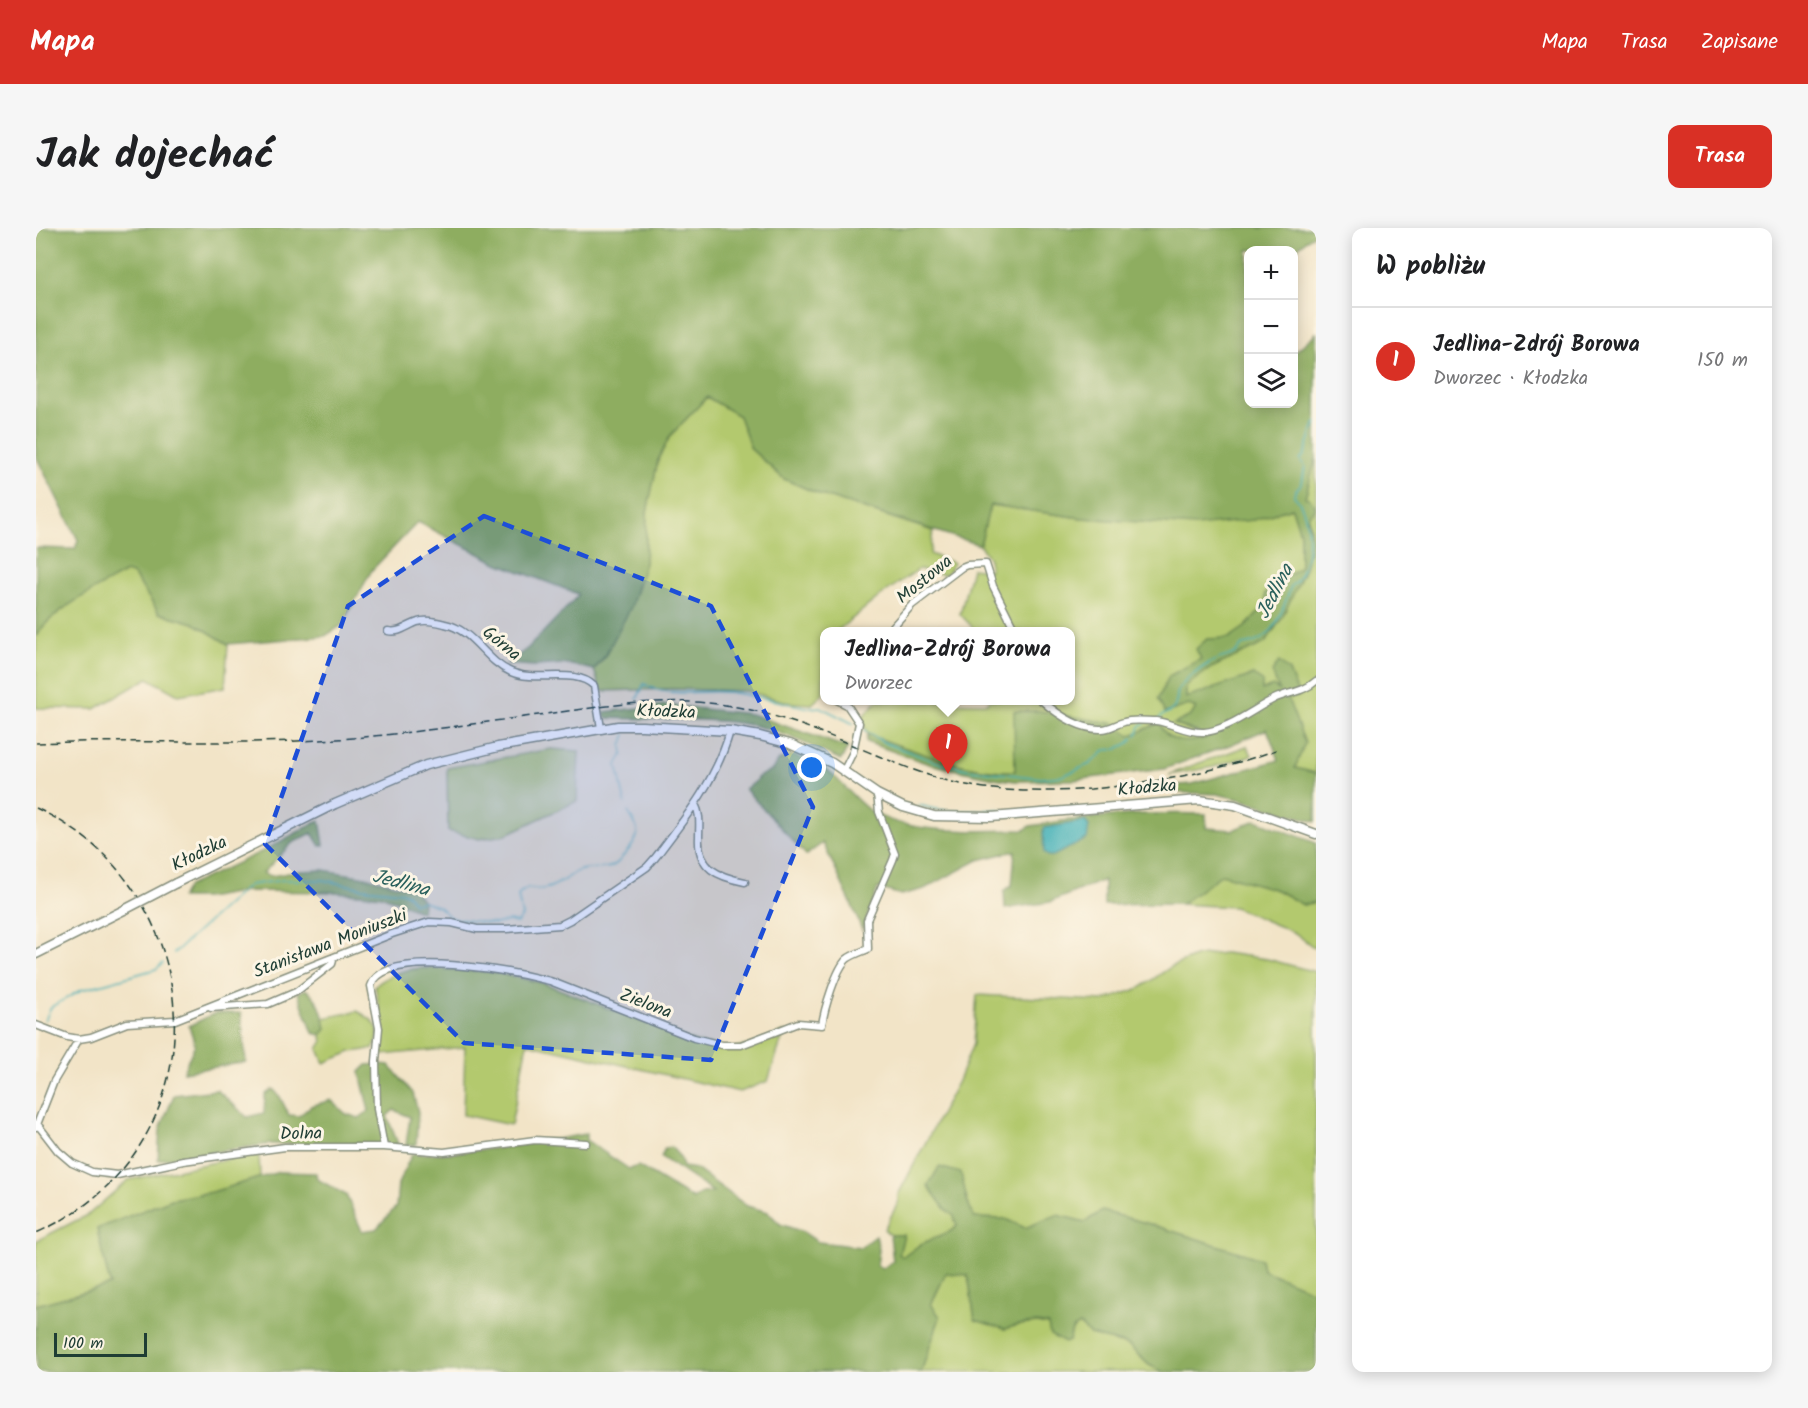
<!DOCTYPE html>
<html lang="pl">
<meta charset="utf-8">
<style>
:root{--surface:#fff;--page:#f6f6f6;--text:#202124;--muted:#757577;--line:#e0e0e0;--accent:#d93025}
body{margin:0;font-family:Kalam,sans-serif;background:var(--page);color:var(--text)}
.controls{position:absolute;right:18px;top:18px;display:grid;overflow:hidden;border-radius:12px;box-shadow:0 3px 15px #0003}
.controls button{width:54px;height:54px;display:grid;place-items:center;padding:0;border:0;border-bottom:2px solid var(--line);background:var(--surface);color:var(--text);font:30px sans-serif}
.scale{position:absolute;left:18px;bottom:15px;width:93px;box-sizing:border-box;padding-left:6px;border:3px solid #1f3d34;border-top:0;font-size:16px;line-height:21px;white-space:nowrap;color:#1f3d34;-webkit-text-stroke:4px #fcf5e5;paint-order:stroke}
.you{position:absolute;left:776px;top:540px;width:21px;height:21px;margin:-15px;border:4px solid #fff;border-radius:50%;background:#1a73e8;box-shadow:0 0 0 9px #1a73e833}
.badge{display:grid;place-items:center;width:39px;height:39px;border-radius:50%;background:var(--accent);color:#fff;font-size:20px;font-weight:700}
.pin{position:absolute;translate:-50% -50px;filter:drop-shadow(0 2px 3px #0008)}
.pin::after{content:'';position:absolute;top:32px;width:21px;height:18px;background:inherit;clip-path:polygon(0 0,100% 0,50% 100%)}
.popup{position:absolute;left:784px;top:399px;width:255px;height:78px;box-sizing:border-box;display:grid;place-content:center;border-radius:12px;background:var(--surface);filter:drop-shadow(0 2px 4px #0005);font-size:20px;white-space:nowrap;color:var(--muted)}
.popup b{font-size:22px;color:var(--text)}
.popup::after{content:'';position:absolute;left:50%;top:100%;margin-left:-12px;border:12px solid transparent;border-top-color:var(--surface)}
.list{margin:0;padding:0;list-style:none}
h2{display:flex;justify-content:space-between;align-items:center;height:78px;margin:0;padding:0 24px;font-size:26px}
h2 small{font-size:20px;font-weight:400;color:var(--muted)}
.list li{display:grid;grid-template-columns:39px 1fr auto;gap:18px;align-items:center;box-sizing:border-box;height:108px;padding:0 24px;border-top:2px solid var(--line)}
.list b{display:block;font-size:22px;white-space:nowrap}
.list p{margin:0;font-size:20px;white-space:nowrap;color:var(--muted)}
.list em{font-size:20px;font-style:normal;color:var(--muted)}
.icon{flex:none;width:33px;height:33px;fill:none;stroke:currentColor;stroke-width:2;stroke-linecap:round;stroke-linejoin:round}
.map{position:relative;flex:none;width:1280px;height:1144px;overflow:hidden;border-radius:12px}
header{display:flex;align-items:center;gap:36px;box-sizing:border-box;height:84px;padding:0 30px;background:var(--accent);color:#fff}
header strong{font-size:28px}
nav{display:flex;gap:33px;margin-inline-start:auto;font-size:21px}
.intro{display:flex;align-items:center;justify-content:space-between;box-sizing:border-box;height:144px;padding:0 36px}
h1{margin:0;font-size:42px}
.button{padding:15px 27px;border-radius:12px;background:var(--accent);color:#fff;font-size:21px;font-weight:700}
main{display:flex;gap:36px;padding:0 36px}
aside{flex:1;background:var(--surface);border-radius:12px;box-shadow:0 3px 15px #0003}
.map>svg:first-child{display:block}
</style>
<header>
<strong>Mapa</strong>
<nav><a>Mapa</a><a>Trasa</a><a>Zapisane</a></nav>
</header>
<div class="intro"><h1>Jak dojechać</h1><a class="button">Trasa</a></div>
<main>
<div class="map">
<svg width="1280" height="1144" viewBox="0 0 1280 1144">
<rect width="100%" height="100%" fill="#fcf5e5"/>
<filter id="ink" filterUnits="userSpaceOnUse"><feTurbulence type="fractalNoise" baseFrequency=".0167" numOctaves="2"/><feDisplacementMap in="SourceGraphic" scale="12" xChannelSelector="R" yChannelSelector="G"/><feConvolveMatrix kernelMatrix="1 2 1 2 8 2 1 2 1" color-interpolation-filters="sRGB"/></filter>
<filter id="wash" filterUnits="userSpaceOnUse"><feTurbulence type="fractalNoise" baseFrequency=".008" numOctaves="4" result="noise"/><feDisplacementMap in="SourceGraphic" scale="24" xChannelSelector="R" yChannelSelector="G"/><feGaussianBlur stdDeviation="1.35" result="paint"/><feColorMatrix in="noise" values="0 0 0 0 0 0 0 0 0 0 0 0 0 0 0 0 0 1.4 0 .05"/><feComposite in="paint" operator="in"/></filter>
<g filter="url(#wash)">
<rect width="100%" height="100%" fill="#f2e4c7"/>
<path fill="#b3c96e" stroke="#698351" stroke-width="1.5" d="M671,169L703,188L715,221L748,251L785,267L897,303L894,326L918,335L910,347L883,341L844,368L801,403L789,404L787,466L776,476L755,475L710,463L636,461L565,463L558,442L569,428L609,335L611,284L622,232L634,208Z
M1280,230V545L1258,540L1252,471L1262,468L1253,443L1244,462H1226L1217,447L1150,471V458L1175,440L1229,415L1246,390L1276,311L1269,269Z
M954,277L1046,290L1217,292L1256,280L1264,305V339L1240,356L1231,377L1209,399L1193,410L1171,411L1161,421L1165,431L1133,448L1129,485L1153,477L1160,480L1155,488L1138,496L1170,510C1151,516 1132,517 1123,495L1094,508L979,483V543C935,546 873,521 831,506L825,490L841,473L952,475L953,472H1035V404L940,403L924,386L936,340L954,342L953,331L944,317Z
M90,344L98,347L123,385L158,395L192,416L189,459L142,467L112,450L59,481L0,480V409C12,384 65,358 90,344Z
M1211,518L1216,527L1177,539L1133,547L1155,538Z
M515,521L543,523L541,573L469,607L443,611L412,603L411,540Z
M1186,646L1241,662L1267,677L1280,674V721L1259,705L1198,679L1145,676Z
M1188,725L1231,731L1280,744V1064L1227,1042L1225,1031L1114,996L1066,983L1049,994L1021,987L989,1000L969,991L938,990L931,972L909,981L918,988L921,998L915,1003L885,1016L867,1030L863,1026L868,1007H854L848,1001L862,975V967L922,853L937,816L941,767L1067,773L1104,760L1135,739L1161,728Z
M390,740L457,744L507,755L662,815L696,821L722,815L748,804L732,853L704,864L491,815L475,897L427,887L429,819L346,827V792L339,758C355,745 369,741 390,740Z
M321,783C339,792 349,802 337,821L315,824L288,835L282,821L287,813L285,807L290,801L288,790Z
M223,925L224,950L176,964L136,971L61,1001L74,1057L0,1077V1013L53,986L92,952Z
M910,1045L932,1047L939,1092L969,1101L982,1097L1001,1095L1012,1097L1033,1113L1036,1102L1044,1096L1079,1115L1092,1117L1113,1137L1128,1144H885L904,1089L895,1077Z"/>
<path fill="#8ead61" stroke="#56754a" stroke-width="1.5" d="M0,0H1280V5L1263,18L1258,33V22H1212V176H1258V125L1280,105V230L1269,269L1275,271L1279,279L1271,290L1276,311L1269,341L1246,390L1229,415L1175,440L1150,458V470L1217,447L1226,453V462L1237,458L1243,462L1236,444L1243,434L1253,443L1263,468L1252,471L1269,515L1259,540L1280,545V594L1207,572L1181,566L1130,564L1129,558L1156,556L1243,532L1231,501L1194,517L1128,541L1038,552L979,553L958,550L893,536L830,514L831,506C873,521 935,546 979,543L978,483H1004L1079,496L1094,508L1123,495C1132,516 1150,516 1170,510L1161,504L1138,496L1155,488L1160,480L1153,477L1129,485L1122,471L1133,448L1165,431L1160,421L1171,411L1193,410L1209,399L1230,377L1229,366L1264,339V305L1256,280L1217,292L1159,298L1046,290L954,277L944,317L785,267L748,251L715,221L703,188L671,169L634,208L622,232L611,284L609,335L595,379L569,428L558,442L531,436L498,438L471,436L492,420L540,370L542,366L459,334L382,294L336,342L305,398L289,408L192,416L158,395L123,385L98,347L90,344C65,358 12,384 0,409V320L39,321L42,312L0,228Z
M630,477L715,486L812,520L805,532C774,518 743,501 709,496C663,489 616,492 569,490L568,484Z
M755,527C768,531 782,536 793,544C807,555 818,571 833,582C870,607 944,603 988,602L994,598C1052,588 1110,584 1170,586V600L1197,602L1220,592L1280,615V674L1267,677L1241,662L1186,646L1145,676L1068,677V652L1014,674L969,681L968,663L976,657L979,623L942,632L888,661L865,667L842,660L826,702L815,675L787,615L770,627L709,561L718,555L722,549L736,542L743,532Z
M284,592L288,617L284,618L276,605L256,615L227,645L235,648L264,643L287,642L335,650L379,662L387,673L386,684L348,668L298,664L210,663L170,670H145L152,658L227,623Z
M269,761C283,769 287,786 290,801L285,807L277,805L262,765Z
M179,785H205L210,834L147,844L159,816L153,798Z
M344,836L353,837L377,865L382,884L380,917H370L374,889L358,882L351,888L362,916L354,918L319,916H234L122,932L124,902L138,867L181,862L211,889L228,885L229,867L237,861L244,869L253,887L263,888L275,878L295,872L310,886L323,890L333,883L324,844L331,837Z
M550,906V912L593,941L602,938L657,971L666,965L677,964L625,929L629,920L635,919L644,929L647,939L660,941L711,978L732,984L744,996L767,1004L782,1014L825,1019L840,1007L843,1022L841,1037L846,1041L857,1033L854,1007H868L863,1026L867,1029L885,1016L915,1003L921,998L918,988L909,981L892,958L903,939L925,945L931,972L938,990L969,991L989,1000L1021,987L1049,994L1066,983L1114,996L1225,1031L1227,1042L1280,1064V1144H1128L1113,1137L1092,1117L1054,1107L1044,1097L1036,1102L1033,1113L1029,1115L1014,1107L1012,1097L1001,1095L982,1097L969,1101L939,1092L932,1047L910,1045L895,1076L904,1089L885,1144H0V1077L74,1057L61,1001L136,971L176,964L243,944L280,945L281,951L310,967L326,1003L340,1001L360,979L362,956L376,926C434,926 493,916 550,906Z"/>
<path fill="#3daeb6" stroke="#2e7675" stroke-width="1.5" d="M1049,593L1053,598L1051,611L1017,628H1012L1008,625L1007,603L1008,600Z"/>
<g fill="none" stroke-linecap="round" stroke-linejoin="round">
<path stroke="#3daeb6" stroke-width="1.5" d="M601,471L608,456C632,471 665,461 691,464C719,467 747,475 774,480L784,479L818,496
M1123,491C1126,486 1132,486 1137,481C1142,475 1140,469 1142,463C1144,456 1167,438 1174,435C1186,427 1198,431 1206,417C1240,414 1245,385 1255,358C1277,343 1277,284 1258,268L1259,263L1266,255L1269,238L1264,232L1268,227L1280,194
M828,502L849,515L897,533L934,542L1005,550L1026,548L1054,536L1070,522L1081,521L1093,515L1097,510
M1101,507L1104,498L1109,496
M589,575L581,537L587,526L586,518L590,506
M883,577C910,586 938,583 966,581
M138,725L213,657L248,652H287L326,660L366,664L372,667L378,675L388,673L403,679L415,690L459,696L473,693L481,695L486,688L482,668L485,664L492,660C507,665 521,657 534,648C537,646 539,644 542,643C552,639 564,642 574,639C582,636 583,633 588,627C604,610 606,604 592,584
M9,792L15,779L45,762L120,741L127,735"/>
</g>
</g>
<g filter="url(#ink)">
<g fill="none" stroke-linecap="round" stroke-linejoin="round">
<g stroke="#88907e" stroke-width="9">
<path id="minor" d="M352,403C363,406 372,397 382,394C390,391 401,394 409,396C438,402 449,433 475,444C500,455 539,439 558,458L565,500
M852,404L876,377L926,339L931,337L950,336L957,358L980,404
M801,472L811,477L823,495L817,524L808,542
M1005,472C1021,486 1044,502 1066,501C1074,501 1080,496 1088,494C1097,491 1110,493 1120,493C1136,495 1151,505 1168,504C1190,503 1219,480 1238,471C1253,464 1268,464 1280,453
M659,576C665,587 663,598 663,609C661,641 683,649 709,654
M175,780L232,776L260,764L296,736L298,729
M0,797L31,809L43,811L55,809L91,795L139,792L356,706L393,694L416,695L441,701H470L524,697L534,692L611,639L619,630C649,591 681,551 694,503
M2,897L22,923L36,935L56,944L81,947L147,933L249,919H348L408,924L499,912L550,915
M0,899L18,853L43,811
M348,919L341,881L340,833L343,800L335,758C348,717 482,745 514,753L658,810L686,817H705L762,795L786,797C788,782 800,741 811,731C816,727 825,724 832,721L831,692L857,632L859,626L843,584L841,566"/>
</g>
<g stroke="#88907e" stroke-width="11">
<path id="major" d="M140,655L299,576L390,537L462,519L582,498H606L694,503L724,508L754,516L796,535L841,566L867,579L898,588L955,589L1163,572L1199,577L1280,606
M0,726L90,681"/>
</g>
<use href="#minor" stroke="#fff" stroke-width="6"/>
<use href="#major" stroke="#fff" stroke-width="8"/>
<path stroke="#1f3d34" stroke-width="1.5" stroke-dasharray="9 4.5" stroke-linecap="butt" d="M0,515C105,511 212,518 317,510C386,504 456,493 525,484C568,478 613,472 657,474C742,477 814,520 892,547C945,565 999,565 1055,561C1120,555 1179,544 1240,522
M0,580C182,665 187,924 0,1005"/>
<g stroke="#88907e" stroke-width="11" stroke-linecap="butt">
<path id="major-bridge" d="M90,681L140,655"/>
</g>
<use href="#major-bridge" stroke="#fff" stroke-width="8"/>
</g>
</g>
<path fill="#1d4ed8" fill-opacity="0.2" stroke="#1d4ed8" stroke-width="4.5" stroke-dasharray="12 8" stroke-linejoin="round" d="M448,288L675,378L777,579L675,832L428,815L229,616L312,378Z"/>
<g text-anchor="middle" stroke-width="6" stroke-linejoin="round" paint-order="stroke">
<g font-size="18" fill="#1f3d34" stroke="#fcf5e5">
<text transform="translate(888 351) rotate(-39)" y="6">Mostowa</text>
<text transform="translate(466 415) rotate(39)" y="6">Górna</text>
<text transform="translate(630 483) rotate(2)" y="6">Kłodzka</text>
<text transform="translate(1111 559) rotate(-5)" y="6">Kłodzka</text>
<text transform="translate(163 625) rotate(-26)" y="6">Kłodzka</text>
<text transform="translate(294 715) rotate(-21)" y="6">Stanisława Moniuszki</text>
<text transform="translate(610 775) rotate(21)" y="6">Zielona</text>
<text transform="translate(265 905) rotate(-1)" y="6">Dolna</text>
</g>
<g font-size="20" font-style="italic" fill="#285f5b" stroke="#fcf5e5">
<text transform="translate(1238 363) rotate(-63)" y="7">Jedlina</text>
<text transform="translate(365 654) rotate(15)" y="7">Jedlina</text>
</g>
</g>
</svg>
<div class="controls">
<button>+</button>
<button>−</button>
<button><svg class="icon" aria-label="layers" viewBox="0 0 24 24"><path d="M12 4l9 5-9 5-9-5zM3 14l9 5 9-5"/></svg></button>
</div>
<div class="scale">100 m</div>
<div class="you"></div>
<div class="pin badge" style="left:912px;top:546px">1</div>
<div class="popup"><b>Jedlina-Zdrój Borowa</b>Dworzec</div>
</div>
<aside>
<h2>W pobliżu<small></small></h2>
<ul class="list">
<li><span class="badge">1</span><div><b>Jedlina-Zdrój Borowa</b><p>Dworzec · Kłodzka</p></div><em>150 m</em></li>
</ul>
</aside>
</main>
